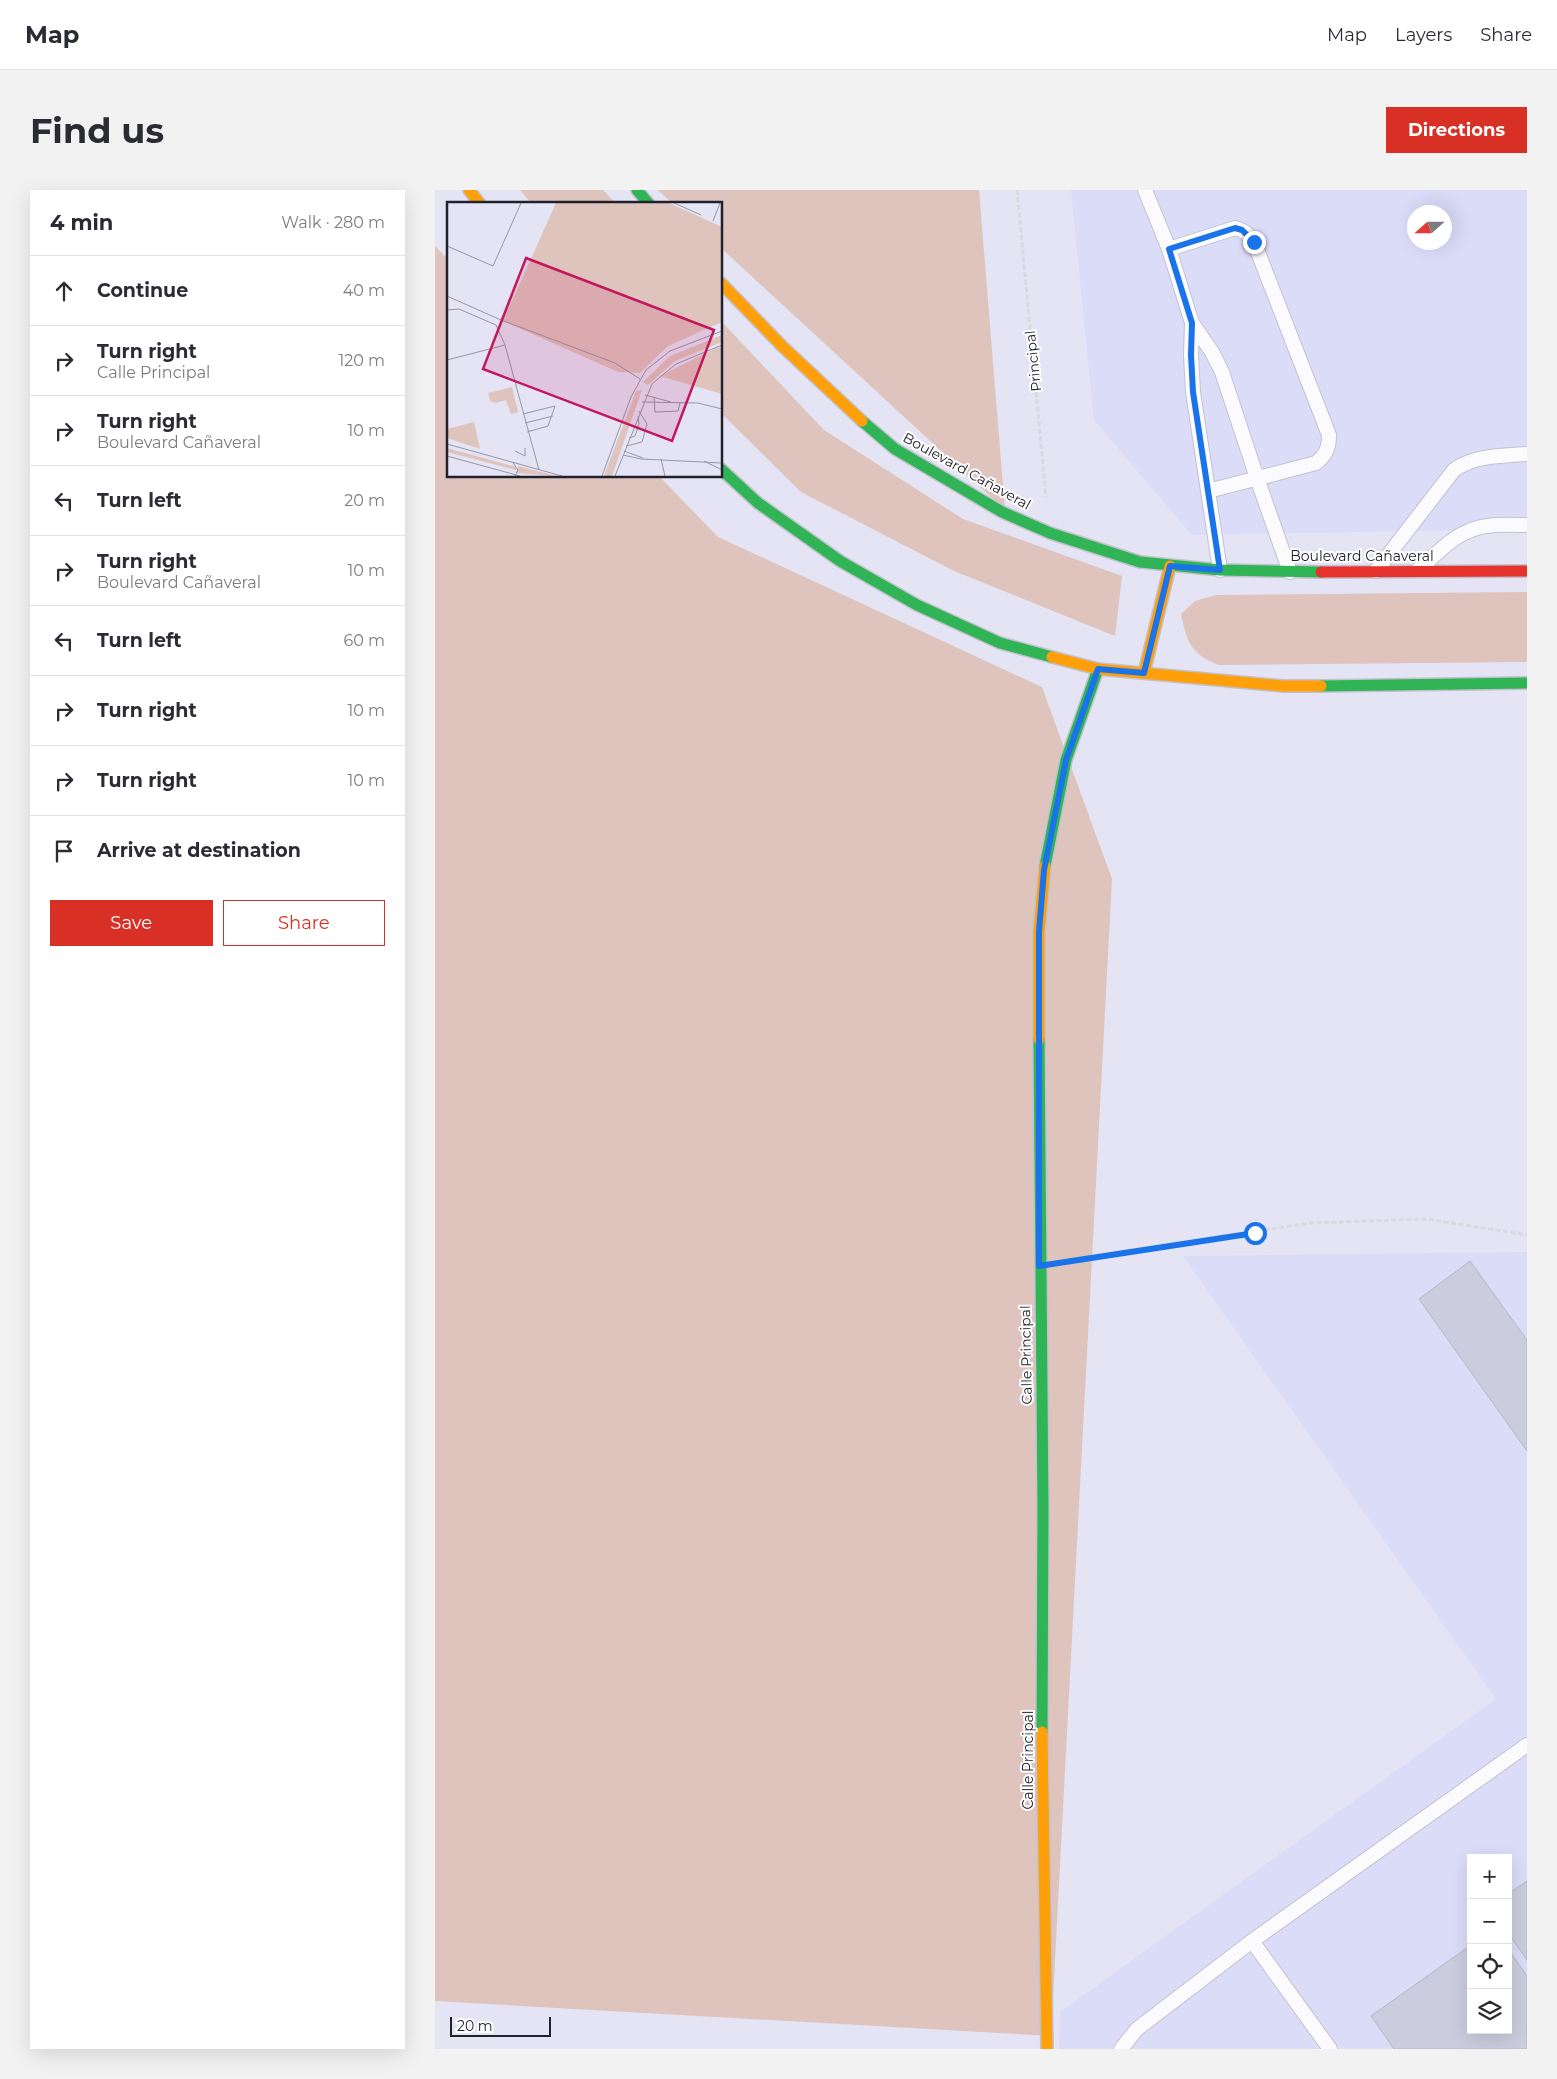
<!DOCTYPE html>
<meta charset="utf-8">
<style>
:root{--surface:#fff;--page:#f2f2f3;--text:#2b2b33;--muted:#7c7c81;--line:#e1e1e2;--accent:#d93025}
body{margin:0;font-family:Montserrat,sans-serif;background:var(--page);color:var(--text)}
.controls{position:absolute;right:15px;bottom:15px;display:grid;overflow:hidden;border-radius:0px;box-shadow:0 5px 20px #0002}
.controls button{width:45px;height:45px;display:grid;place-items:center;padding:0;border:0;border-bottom:1px solid var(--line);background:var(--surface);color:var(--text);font:25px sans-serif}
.compass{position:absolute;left:972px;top:15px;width:45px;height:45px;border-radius:50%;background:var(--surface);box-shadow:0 5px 20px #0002;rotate:249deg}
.scale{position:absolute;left:15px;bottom:12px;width:101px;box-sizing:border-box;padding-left:5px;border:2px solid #21212c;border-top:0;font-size:14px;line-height:18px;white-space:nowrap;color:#21212c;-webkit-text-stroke:4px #fff;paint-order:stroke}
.stop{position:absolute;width:15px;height:15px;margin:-11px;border:4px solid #1a73e8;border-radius:50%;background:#fff}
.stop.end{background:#1a73e8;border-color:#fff;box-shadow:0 1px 5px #0008}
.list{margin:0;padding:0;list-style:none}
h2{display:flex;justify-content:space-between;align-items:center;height:65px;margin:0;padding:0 20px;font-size:21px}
h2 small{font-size:16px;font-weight:400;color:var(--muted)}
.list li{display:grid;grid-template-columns:32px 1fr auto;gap:15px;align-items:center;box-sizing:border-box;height:70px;padding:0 20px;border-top:1px solid var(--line)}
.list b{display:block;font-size:19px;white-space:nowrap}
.list p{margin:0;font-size:16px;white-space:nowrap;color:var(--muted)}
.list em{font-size:16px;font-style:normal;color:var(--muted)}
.actions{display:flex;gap:10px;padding:15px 20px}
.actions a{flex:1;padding:11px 0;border:1px solid var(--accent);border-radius:0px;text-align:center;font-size:18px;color:var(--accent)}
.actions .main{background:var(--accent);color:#fff}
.icon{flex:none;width:28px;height:28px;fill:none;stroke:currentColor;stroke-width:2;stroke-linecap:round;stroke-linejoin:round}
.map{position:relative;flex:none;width:1092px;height:1859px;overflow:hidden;border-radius:0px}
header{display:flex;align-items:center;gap:30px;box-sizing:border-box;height:70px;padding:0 25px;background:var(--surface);border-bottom:1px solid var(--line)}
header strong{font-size:24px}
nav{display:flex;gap:28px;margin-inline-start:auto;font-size:18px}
.intro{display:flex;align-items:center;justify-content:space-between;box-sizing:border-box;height:120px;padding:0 30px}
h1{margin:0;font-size:35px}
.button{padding:12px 22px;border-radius:0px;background:var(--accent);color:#fff;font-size:18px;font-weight:700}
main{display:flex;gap:30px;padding:0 30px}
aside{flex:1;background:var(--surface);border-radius:0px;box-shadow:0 5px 20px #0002}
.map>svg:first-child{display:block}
</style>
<header>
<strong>Map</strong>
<nav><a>Map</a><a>Layers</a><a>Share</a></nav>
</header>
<div class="intro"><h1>Find us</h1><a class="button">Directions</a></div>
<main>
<aside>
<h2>4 min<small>Walk · 280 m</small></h2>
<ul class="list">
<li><svg class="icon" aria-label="ahead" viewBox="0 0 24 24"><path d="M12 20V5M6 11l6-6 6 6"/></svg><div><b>Continue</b></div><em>40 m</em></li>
<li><svg class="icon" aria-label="right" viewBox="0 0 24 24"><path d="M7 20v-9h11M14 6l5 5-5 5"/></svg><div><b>Turn right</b><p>Calle Principal</p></div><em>120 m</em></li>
<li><svg class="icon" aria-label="right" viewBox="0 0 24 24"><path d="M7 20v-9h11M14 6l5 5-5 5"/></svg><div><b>Turn right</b><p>Boulevard Cañaveral</p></div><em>10 m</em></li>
<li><svg class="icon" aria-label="left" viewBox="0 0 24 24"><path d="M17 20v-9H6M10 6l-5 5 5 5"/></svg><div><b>Turn left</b></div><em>20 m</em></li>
<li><svg class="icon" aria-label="right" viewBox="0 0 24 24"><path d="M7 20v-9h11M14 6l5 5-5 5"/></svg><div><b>Turn right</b><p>Boulevard Cañaveral</p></div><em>10 m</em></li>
<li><svg class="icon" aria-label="left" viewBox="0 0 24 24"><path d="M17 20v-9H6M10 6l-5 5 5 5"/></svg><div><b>Turn left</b></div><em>60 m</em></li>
<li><svg class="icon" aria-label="right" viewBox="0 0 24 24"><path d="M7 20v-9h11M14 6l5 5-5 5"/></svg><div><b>Turn right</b></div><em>10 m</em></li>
<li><svg class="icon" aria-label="right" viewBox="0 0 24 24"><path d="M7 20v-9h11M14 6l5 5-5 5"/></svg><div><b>Turn right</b></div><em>10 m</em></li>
<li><svg class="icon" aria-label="arrive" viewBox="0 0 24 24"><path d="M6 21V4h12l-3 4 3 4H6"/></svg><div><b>Arrive at destination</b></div></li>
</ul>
<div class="actions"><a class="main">Save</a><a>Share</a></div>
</aside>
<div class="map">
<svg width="1092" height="1859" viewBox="0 0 1092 1859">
<rect width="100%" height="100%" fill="#e4e4f5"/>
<path fill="#dbdcf8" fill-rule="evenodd" d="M636,0H1092V339L757,345L659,230ZM979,22H1009V52H979Z
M1092,1062V1859H624L625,1822L1061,1509L748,1066ZM1036,1668H1073V1840H1036Z"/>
<path fill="#dec4bd" d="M85,0H168L181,14H97Z
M223,0H544L570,320L286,58V14H238Z
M0,56L14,70V286H224L283,347L607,497L677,689L616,1846L0,1811Z
M286,131L389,240L528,329L687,386L680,446L519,381L366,302L286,223Z
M1092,402V472L784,475C756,464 752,453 746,424L760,411L781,405Z"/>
<path fill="#ccccdf" stroke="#b6b6c3" d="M1035,1071L1092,1150V1261L984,1109Z
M1092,1691V1770L1073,1743V1704Z
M1036,1755V1840H1073V1759L1092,1786V1859H959L936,1826Z"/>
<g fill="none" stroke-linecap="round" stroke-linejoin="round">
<g stroke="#c2c2cf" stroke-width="16">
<path id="lane" d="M710,0L734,59L757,133L777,162L787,182L822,288L855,382
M734,59L800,38C809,40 813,44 819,52L894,245C894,258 891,265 881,273L773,301
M757,133L756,165L758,202L785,380
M984,379C999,367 1015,348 1034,341C1052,333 1073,335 1092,335
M941,381L1019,280C1040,265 1067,266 1092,264
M686,1859L702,1839L817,1751
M895,1859L817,1751L1092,1555"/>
</g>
<g stroke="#c2c2cf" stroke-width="14">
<path id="fast" d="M202,0L214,14
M427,231L460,259L567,322L615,343L705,372L785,380L886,382
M286,279L323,313L405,371L482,415L565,453L617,467
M886,496L1092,493
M610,676L631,570L663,479
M604,849L608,1318L607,1542"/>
</g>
<g stroke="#c2c2cf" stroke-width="14">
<path id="slow" d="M34,0L45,14
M286,93L347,156L427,231
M617,467L663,479L848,496H886
M709,483L735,376
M604,849V742L610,676
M607,1542L612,1859"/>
</g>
<g stroke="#c2c2cf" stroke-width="14">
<path id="jam" d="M886,382L1092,381"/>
</g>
<path stroke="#d9d9de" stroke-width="3" stroke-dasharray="5 2.5" stroke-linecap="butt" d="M582,0L611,307
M637,1071L874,1033L992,1029L1092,1045"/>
<use href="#lane" stroke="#fbfbfe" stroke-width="14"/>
<use href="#fast" stroke="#30b455" stroke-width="11"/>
<use href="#slow" stroke="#ff9f0a" stroke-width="11"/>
<use href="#jam" stroke="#e5322d" stroke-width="11"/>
</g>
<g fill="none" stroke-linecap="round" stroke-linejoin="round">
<path stroke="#1a73e8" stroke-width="6" d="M819,52L807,40L800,38L734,59L757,133L756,165L758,202L785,380L735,376L709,483L663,479L631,570L609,680L604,742V1076L820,1043"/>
</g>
<g text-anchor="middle" stroke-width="4" stroke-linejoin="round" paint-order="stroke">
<g font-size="14" fill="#21212c" stroke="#fff">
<text transform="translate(598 171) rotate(-96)" y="5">Principal</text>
<text transform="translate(532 281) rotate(29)" y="5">Boulevard Cañaveral</text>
<text x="927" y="371">Boulevard Cañaveral</text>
<text transform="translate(591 1165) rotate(-91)" y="5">Calle Principal</text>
<text transform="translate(593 1570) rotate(-90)" y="5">Calle Principal</text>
</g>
</g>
<g transform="translate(12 12)">
<rect width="275" height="275" fill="#e4e4f5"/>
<path d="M109,1H222L275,25V120L221,144L193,171L171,170L56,119ZM275,133V140L228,159L201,183L196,180L223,154ZM275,143V192L213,174ZM65,185L71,210L64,212L59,198L48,201L43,199L41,191ZM195,188L165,274H157L189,189ZM27,220L33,247L0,236V227ZM0,246L69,265V268L0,250ZM71,264L109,274L69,271Z" fill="#dec4bd"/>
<path fill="none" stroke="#9696a5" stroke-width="1" d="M227,1L254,13M266,19L273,1M0,44L46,64L74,1M0,94L54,118L168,161L193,177M0,108L12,107L49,123L58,143M0,158L58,143L92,268M198,193L224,200M207,195L208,210L231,209L233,201M195,200L251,201L275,207M76,212L108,204L101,224L80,230M78,221L106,214M182,236L188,234L192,222L191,214M0,242L115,274M179,244L195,240L200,222L192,209M68,249L78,254V246M177,249L196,256M176,253L194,257L275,261M0,254L73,274M214,257L218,274M257,259L275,268M66,261L71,268L68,274M155,274L184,195L199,168L223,149L275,129M168,274L205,182L229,162L275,143"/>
<path fill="#c2185b" fill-opacity="0.15" stroke="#c2185b" stroke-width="2.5" d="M79,56L267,128L225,239L36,167Z"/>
<rect width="275" height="275" fill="none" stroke="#21212c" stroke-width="2.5"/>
</g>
</svg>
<div class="controls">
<button>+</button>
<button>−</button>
<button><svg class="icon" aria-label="locate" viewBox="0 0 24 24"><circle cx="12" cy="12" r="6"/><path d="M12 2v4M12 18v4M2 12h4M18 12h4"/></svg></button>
<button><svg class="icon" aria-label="layers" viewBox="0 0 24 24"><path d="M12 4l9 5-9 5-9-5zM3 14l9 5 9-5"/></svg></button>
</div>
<svg class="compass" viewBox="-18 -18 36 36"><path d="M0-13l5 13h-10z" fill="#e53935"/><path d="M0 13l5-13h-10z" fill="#7c7c81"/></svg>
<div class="scale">20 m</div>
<div class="stop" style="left:820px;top:1043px"></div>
<div class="stop end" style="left:819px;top:52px"></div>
</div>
</main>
